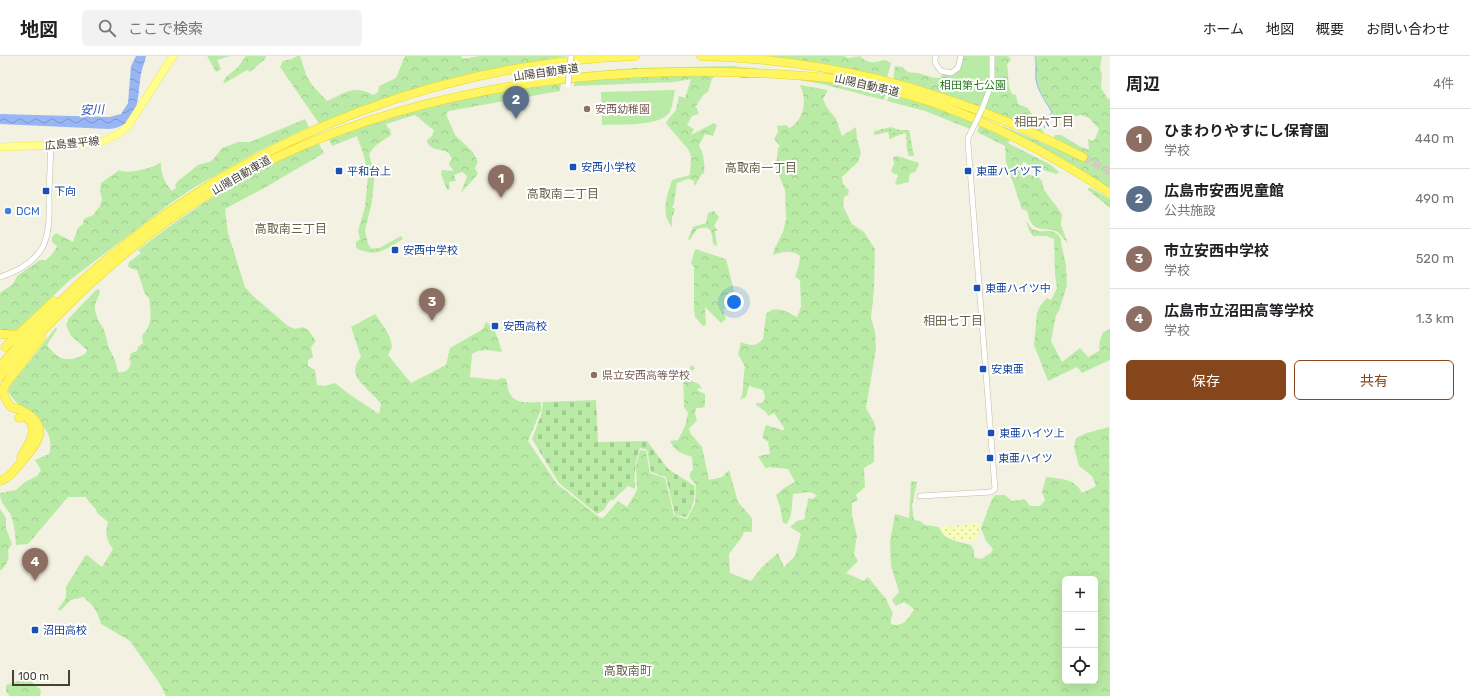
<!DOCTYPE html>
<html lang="ja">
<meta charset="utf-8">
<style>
:root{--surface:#fff;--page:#f2f2f2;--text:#202124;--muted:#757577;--line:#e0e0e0;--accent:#84461a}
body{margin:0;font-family:Rubik,"Noto Sans JP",sans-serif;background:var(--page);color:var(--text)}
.controls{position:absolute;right:12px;bottom:12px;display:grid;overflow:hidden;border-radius:6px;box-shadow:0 4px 16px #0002}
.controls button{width:36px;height:36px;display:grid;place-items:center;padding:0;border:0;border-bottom:1px solid var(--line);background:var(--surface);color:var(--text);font:20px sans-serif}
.scale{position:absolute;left:12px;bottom:10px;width:58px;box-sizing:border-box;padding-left:4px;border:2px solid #454232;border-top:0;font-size:11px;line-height:14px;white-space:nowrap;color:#454232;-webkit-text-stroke:3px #fff;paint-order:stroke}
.you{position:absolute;left:734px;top:246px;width:14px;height:14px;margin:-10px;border:3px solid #fff;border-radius:50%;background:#1a73e8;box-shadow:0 0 0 6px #1a73e833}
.badge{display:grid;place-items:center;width:26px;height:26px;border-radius:50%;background:var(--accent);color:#fff;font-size:13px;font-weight:700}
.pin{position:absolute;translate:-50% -33px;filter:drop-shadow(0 1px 2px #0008)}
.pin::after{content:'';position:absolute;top:21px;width:14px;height:12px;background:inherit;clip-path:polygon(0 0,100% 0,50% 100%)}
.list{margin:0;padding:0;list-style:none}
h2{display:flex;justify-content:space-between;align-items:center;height:52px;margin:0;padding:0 16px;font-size:17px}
h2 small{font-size:13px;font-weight:400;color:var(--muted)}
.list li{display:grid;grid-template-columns:26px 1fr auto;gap:12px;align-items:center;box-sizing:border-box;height:60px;padding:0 16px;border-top:1px solid var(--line)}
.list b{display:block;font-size:15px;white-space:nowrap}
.list p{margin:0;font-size:13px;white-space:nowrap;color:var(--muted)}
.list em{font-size:13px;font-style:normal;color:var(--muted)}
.actions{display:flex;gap:8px;padding:12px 16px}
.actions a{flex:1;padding:9px 0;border:1px solid var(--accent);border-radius:6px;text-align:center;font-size:14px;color:var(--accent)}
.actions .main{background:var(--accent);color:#fff}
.icon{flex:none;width:22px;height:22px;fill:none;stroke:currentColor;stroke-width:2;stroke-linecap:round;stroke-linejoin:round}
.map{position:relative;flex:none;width:1110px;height:640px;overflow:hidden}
header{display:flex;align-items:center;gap:24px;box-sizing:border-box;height:56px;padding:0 20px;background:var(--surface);border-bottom:1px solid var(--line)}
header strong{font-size:19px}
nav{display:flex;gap:22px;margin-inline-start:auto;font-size:14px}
.search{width:280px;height:36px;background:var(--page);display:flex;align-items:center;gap:10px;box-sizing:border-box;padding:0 14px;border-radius:6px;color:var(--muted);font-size:15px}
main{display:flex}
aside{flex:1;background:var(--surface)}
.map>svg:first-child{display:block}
</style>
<header>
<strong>地図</strong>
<div class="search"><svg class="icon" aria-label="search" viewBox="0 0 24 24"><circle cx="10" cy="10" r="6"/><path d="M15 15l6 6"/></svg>ここで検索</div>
<nav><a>ホーム</a><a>地図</a><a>概要</a><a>お問い合わせ</a></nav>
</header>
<main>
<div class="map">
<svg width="1110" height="640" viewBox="0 0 1110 640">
<defs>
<pattern id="grass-dots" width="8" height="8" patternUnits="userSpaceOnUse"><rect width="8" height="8" fill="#baeba6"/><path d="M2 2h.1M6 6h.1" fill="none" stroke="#a1cb8f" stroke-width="1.8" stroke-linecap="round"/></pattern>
<pattern id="forest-crowns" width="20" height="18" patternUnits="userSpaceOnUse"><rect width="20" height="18" fill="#baeba6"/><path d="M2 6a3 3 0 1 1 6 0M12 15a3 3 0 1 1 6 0" fill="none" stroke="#a1cb8f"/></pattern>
<pattern id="sand-dots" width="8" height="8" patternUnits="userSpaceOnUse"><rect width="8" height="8" fill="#f8fcb9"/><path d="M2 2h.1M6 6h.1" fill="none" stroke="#d6d9a0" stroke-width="1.8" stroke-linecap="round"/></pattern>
<pattern id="cemetery-stones" width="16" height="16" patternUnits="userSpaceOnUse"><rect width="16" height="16" fill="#baeba6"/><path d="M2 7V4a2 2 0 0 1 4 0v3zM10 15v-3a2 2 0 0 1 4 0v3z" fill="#a1cb8f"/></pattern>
<pattern id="water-waves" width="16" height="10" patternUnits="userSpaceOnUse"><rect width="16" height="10" fill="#98b6f6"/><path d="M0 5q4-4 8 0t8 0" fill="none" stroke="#7e96c8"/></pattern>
</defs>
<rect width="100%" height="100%" fill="#f3f2e2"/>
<path fill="url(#grass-dots)" d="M891,71L899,74H909L914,100H909L907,94L906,78L904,77L890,83L888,76L874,79V75Z"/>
<path fill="url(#forest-crowns)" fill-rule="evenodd" d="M207,0H230L217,4L221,13L216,16Z
M246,0H266L265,3L250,16L247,14L225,27L223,26L226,21L238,11Z
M297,0H300L307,21L312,29L327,45C344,37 355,28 373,39C378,37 379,35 379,30L396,22L405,0H461L463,3L479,0H567L517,9L463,21L404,37L360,51L320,69L280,11L283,5L292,3Z
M753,0H845V1L849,2L860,0C868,9 875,6 885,4L891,7L887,22Z
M959,0H1008L1011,3L1007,9C1009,18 1007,29 1012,38L1016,39L1018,48L1028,52L1044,77L1019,67L893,24L895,10L903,11C908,18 911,16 918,17C926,19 931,22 939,22L947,14L953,15L956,12Z
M1036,0H1102L1100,12L1102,19L1101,32L1108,43H1110V133C1075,111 1039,91 1003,71V70L1071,99L1053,83L1055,79H1061L1081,91L1089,94L1088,83L1093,85L1095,83L1099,73L1089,62L1081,59L1077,60L1053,59L1037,29L1035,18Z
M732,10L787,16L886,36L884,44L822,28L788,22H740L736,16L714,20L712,23L708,36L703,39L696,50L699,58L692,60L687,69L694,73L691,79L714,67L717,69L713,80L705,78L699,89C700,93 702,95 703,99C704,105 705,111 704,117L701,119L695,130L693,124L688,123L677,127L674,148L672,151L675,153L672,162V171C660,158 667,139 672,124L690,119L691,100L688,93L667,69L666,66L676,54L679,40L685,42L691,23L675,26L574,30L575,17L634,12Z
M540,24L560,25L561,28L560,35L449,55L446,58L455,79L473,96L478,106L475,112L478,118L461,137L467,120L462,116L454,119L456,125L449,126L450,133L447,134L441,118L442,114L453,115L452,112L450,111L449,107L452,103C447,93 444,95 435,93C432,92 429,89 427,87V84L432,80L434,74C427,70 422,64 415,59L386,68L388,72L390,73L391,79L375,90L369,98L372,109L375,112L372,146L365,174L368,188L372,193L379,192L401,180L403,183C391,190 378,201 364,195C360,194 358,194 356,191V186L360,183L358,175L365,151L368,120L364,100L357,80L332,90L328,82L378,58L402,51L522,25Z
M800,29L828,34L823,43L826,50L836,63L842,80L856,71L857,83L861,97L858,106L842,121L843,128L849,134L848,139L844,141L843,150L852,168L864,176L875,193L874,234L871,262L875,275L876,293L866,352L874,366L876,373C872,380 875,396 874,406L864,412L865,431L856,439L858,444L852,447V460L857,480L854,498L858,505L846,517L864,525L868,521L886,543L893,558L891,563V568C903,572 909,562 914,553L904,546L896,550L892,544L899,536L891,510L890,485L895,458L909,462L911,425L917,426L912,450L914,464L920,465L925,469L939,471C944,485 958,485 971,489L974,494V501L981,503L991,497L993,493L986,485L981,472L992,443L995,439H1005L1012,445L1025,443L1030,450H1040L1045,444L1042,436L1046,421C1061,423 1075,422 1082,437L1096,430L1092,420L1079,410L1074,391L1076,382L1087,377L1109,371L1110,640H166L160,628L130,585L101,568C97,555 94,549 83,541L71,544L60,555L58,553L66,542V531L85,500L87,499L102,511L113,493C106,484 105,477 108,466L97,457L96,453L89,446L86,441H68L28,488L16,489C15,479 15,469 11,460C7,450 0,449 0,437L16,434L25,426L37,420L41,414L35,404L49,398C55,374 39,367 23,353C17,348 13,342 8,336L9,331L11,328L30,305L56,271L57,273L47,289C59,305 68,307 85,298L87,294L71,280L66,269L69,262L96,234L99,233L100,236L95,249V254L98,264L104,274L109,292L115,304L118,316C126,317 129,314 131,306L129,304L131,297L137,295L138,291L143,287L142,279C153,271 151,254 149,242L145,238L137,214L128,211L129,206L141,197L138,194C175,166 213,138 255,117C275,106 297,96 318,86L324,97L266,131L225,153L228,177L245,231L253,240L288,270L295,273L302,271L308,274L316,285L311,291L313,301L308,304V310L315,314L317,329L325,330L335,327L349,338L379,358L381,348C378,344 374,340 370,336C359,325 348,317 361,301L351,271L375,258C382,268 391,278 392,291L388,299L411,327L446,309L450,292L483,273L486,266C497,272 498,285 502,296L487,294L478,295L472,298L470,321L497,324L502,322L506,323C508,328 507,332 509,336C514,349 530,346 541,346V354L528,385L557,428L599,461L603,462L618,445L627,451L637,434L636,410L640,394L646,395L650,417L665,422L674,459L687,463L695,447L696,429L690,422V417L693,413L692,401C681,397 675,396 670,385L678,384L685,370L688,357L684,351L683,315L689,314L691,309L695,312C691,316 690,320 692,325L699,328L702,333L699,332L697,334L705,338V350L702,352H696L695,357L697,364L689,373L691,378L702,391L709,424L722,421L729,414L738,446L752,462V476H744L742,481L729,498L730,517L751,525L762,511L778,497L784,511L795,500L801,478L790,471L797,465L805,463C804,455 808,450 808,442L812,443L817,440C810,433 802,438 793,438L791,459L787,468L783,467L780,451L776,439L784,432L795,426L788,413L769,411L766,413L758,400L770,398L768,386L763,382V378L766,369L782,374H784V372L774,357L768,360L766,356L756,349V347H763L765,341L763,334L749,330L746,341L740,344C745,333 742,323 745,311L738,298L741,286C751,290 755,291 763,283L766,258C776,248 787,256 797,261L801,251L800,224L795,221L799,209L800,200C792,193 782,196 773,199L774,194L783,176L786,163L785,134L776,112L778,92L780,90L774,83L778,76L777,70L785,69L790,72C805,62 807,44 800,29ZM1065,523H1095V625H1065Z
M890,37L910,42L974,65L970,73L925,55L887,45Z
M305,63L309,71L257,96L195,131L171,147L70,224L15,276L0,275V237L13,228L17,220L40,204H46C52,199 54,196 57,190L52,186V181L56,177L73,186L78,172L83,168L84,163L93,159L100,150L102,143L100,135L101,127L119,114C127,119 154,112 161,106C160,116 165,128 172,135L176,132L175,129L178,125L198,109L212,105L222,92L238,86H250Z
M980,69L1010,83L1008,87L1051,109L1059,116L1057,118L1043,114L1042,112L1038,114L1024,106L1022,107L1024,116L1030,119L1038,121L1042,125L1044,134L1060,155L1062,158L1061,169L1068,188L1057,175C1039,171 1032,177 1027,155L1022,153L1006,106L1005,90L977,76Z
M895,100C904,100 910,106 918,106L919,109L915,116L911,117L909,120V126L897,129L895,127L898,121L897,118H894L891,115L894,108L893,102Z
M1088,132H1091L1110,143V152L1088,134Z
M714,155L719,161L714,170L718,174L715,175L717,190L713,188C712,176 712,169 697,173L690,184L688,183L693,171L706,167L708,157Z
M1026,165C1029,169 1031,173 1035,174C1046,178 1053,170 1061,183V187L1066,209L1067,229L1059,255L1056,259L1051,285L1062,306L1080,292L1088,301L1099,295L1100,284L1103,276L1110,273V304L1082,317L1077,311L1048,325L1034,289L1037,257L1040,250L1047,242L1051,244L1057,232L1055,219L1054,183L1046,180H1033L1029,174Z
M695,193L726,203L736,243L729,251L723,254L726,263L721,267L705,251L706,269L703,270L695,261L694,253V211L691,207Z
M0,453L6,462V472L12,488L8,494C10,503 7,509 0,515Z
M18,625L32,626L41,634L40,640H10L6,636V629Z"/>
<path fill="url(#sand-dots)" d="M980,467C980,477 979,480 971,486L947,481L942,476L941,471Z"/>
<path fill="url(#cemetery-stones)" d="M596,344L598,386L647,385L668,413L695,430L694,445L687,461L675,459L666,421L651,416L647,394L640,392C635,405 634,420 635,433L628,430L613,444H610L604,454L597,458L559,427L532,383L541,359L543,346Z"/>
<path fill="#baeba6" d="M968,0H988C996,20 988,29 980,47L950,37L954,28L960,25Z
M674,34L675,35C673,42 673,51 669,57C658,71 618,68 602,69L601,36Z"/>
<path fill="url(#water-waves)" d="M136,0H146C145,6 142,12 141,18C137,41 141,70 109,73L0,68V58L109,61L121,58L128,47L131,10Z"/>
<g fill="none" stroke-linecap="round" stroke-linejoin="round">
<path stroke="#98b6f6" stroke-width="1" d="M1035,0C1038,9 1034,19 1037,28C1040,38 1047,48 1052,56L1044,72"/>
<path stroke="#d0cfbf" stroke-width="8" stroke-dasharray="8 4" stroke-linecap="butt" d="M1083,101L1110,116"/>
<g stroke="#bfbca4" stroke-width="6">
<path id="tertiary" d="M936,0C933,6 937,10 941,15L951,17L958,12L961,0
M982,53L992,27V0
M0,221C16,216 33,207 42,192C51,176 49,153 49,135C50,120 50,105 51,89
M920,440L991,436L995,433L968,87V82L975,68"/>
</g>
<g stroke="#eee955" stroke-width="8">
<path id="primary" d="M0,91L90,88L103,85L118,78L128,70L173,0"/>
</g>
<g stroke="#ead724" stroke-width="9">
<path id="motorway" d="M701,0C779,2 863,15 937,40C987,56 1036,77 1083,101
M0,278L18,279
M5,291L54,245
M0,310C36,269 74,229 117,195C263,76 446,7 635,0
M0,321C51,263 104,210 167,165C360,29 607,0 839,23C871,29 903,36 934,47C997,69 1055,101 1110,137
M19,362C23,360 25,360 28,363C40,373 27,391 21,401
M0,425C10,422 16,412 23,404C39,386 50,370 23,355C19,352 15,353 11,351C6,344 1,338 5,329L41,282"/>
</g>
<use href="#tertiary" stroke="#fff" stroke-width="5"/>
<use href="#primary" stroke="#fffe8f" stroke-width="7"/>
<use href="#motorway" stroke="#fff561" stroke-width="8"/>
<g stroke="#bfbca4" stroke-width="6" stroke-linecap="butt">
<path id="tertiary-bridge" d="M568,29L571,0
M975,68L982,53"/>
</g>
<use href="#tertiary-bridge" stroke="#fff" stroke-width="5"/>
</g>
<g fill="#8d6e63" stroke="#fff" stroke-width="1.5">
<circle cx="587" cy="53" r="4"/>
<circle cx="594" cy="319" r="4"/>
</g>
<g fill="#1a4fb4" stroke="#fff" stroke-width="1.5">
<rect x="569" y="107" width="8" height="8" rx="2"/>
<rect x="335" y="111" width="8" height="8" rx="2"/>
<rect x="964" y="111" width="8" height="8" rx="2"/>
<rect x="42" y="131" width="8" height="8" rx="2"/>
<rect x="391" y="190" width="8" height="8" rx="2"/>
<rect x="973" y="228" width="8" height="8" rx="2"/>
<rect x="491" y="266" width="8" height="8" rx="2"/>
<rect x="979" y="309" width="8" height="8" rx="2"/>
<rect x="987" y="373" width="8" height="8" rx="2"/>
<rect x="986" y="398" width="8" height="8" rx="2"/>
<rect x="31" y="570" width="8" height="8" rx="2"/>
</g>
<circle fill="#3f7fe0" stroke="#fff" stroke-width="1.5" cx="8" cy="155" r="4"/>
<g text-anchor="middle" stroke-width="4" stroke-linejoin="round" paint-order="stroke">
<g font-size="11" fill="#454232" stroke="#fff">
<text transform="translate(546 16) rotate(-8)" y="4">山陽自動車道</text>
<text transform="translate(867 29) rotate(13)" y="4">山陽自動車道</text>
<text transform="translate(72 87) rotate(-5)" y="4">広島豊平線</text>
<text transform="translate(241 119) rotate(-30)" y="4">山陽自動車道</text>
</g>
<g font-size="11" fill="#2b7b21" stroke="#fff">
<text x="973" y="33">相田第七公園</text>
</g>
<g font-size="11" fill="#785e54" stroke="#fff" text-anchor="start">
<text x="595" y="57">安西幼稚園</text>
<text x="602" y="323">県立安西高等学校</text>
</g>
<g font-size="11" fill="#164399" stroke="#fff" text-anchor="start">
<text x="581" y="115">安西小学校</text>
<text x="347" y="119">平和台上</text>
<text x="976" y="119">東亜ハイツ下</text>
<text x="54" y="139">下向</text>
<text x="403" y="198">安西中学校</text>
<text x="985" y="236">東亜ハイツ中</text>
<text x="503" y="274">安西高校</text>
<text x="991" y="317">安東亜</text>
<text x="999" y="381">東亜ハイツ上</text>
<text x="998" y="406">東亜ハイツ</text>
<text x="43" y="578">沼田高校</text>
</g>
<g font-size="11" fill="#366cbe" stroke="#fff" text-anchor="start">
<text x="16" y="159">DCM</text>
</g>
<g font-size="12" font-style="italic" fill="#2351b9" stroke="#fff">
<text transform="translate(92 54) rotate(-3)" y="4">安川</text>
</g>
<g font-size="12" fill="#686448" stroke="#fff">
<text x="1044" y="70">相田六丁目</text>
<text x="761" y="116">高取南一丁目</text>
<text x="563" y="142">高取南二丁目</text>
<text x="291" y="177">高取南三丁目</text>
<text x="953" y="269">相田七丁目</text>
<text x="628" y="619">高取南町</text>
</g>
</g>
</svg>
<div class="controls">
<button>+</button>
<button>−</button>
<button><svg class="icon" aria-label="locate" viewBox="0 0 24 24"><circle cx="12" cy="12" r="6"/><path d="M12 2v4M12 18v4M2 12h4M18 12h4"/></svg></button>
</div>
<div class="scale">100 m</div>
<div class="you"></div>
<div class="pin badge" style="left:501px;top:142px;background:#8d6e63">1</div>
<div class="pin badge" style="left:516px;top:63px;background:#5c6f8a">2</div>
<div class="pin badge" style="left:432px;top:265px;background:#8d6e63">3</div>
<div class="pin badge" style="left:35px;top:525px;background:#8d6e63">4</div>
</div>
<aside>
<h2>周辺<small>4件</small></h2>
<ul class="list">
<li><span class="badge" style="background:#8d6e63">1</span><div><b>ひまわりやすにし保育園</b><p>学校</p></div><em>440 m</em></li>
<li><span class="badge" style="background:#5c6f8a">2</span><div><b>広島市安西児童館</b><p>公共施設</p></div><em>490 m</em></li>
<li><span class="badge" style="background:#8d6e63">3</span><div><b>市立安西中学校</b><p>学校</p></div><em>520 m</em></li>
<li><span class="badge" style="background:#8d6e63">4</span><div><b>広島市立沼田高等学校</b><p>学校</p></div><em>1.3 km</em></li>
</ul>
<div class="actions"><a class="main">保存</a><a>共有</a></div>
</aside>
</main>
